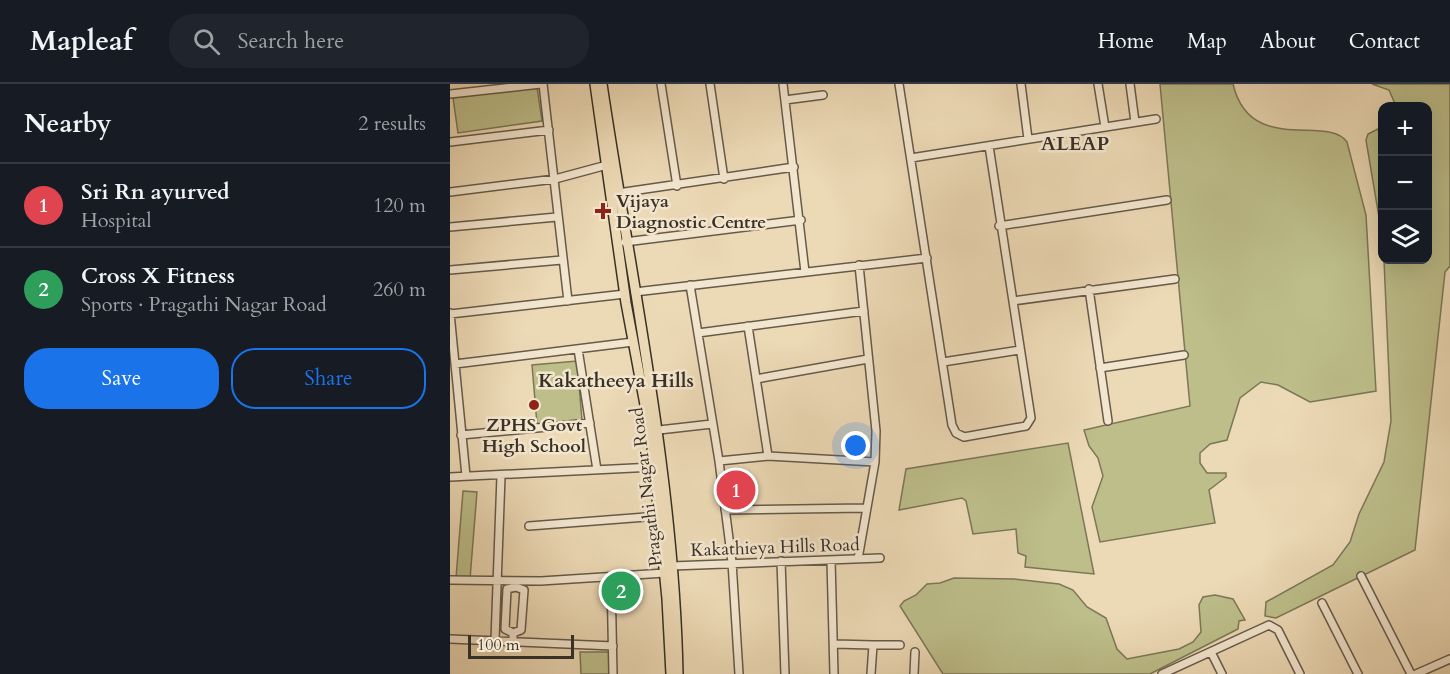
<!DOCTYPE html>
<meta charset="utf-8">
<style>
:root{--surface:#171b24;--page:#20242c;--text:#f1f3f6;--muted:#9ea1a6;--line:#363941;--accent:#1a73e8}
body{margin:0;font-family:Cardo,serif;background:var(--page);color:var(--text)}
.controls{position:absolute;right:18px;top:18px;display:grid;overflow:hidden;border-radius:12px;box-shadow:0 6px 24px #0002}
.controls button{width:54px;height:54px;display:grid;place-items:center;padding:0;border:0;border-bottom:2px solid var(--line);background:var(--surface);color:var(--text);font:30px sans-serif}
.scale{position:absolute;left:18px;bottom:15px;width:106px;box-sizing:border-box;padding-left:6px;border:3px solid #393026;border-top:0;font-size:16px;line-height:21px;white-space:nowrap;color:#393026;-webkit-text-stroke:4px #f3e6cf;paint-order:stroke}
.you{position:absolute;left:406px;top:362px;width:21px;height:21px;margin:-15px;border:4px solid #fff;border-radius:50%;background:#1a73e8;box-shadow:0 0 0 9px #1a73e833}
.badge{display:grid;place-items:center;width:39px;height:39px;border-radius:50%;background:var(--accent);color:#fff;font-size:20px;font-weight:700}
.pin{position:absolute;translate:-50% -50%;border:3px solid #fff;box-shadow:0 2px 6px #0006}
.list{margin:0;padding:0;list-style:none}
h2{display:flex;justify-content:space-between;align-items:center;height:78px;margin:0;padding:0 24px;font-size:26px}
h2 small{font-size:20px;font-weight:400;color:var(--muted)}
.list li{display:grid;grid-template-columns:39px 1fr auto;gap:18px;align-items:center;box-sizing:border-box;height:84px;padding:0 24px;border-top:2px solid var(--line)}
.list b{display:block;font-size:22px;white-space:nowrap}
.list p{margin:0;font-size:20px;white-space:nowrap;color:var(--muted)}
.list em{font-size:20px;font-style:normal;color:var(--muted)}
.actions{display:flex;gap:12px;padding:18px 24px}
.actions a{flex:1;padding:14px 0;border:2px solid var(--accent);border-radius:24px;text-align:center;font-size:21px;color:var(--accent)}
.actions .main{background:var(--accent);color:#fff}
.icon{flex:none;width:33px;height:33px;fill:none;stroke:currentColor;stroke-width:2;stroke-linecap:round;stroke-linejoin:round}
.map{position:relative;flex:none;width:1000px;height:590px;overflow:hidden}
header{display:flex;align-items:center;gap:36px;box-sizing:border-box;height:84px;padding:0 30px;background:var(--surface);border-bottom:2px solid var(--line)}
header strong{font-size:28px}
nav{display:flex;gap:33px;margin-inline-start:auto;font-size:21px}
.search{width:420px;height:54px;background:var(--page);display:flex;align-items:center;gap:15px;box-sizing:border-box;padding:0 21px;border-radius:24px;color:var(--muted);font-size:22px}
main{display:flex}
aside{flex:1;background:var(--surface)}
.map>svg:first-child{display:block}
</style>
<header>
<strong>Mapleaf</strong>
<div class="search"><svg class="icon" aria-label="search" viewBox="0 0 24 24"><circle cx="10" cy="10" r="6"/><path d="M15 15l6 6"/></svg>Search here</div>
<nav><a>Home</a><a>Map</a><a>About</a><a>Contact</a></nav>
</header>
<main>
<aside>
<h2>Nearby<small>2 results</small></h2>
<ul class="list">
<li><span class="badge" style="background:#e0444e">1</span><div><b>Sri Rn ayurved</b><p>Hospital</p></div><em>120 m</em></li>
<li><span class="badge" style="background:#2e9e5b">2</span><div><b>Cross X Fitness</b><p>Sports · Pragathi Nagar Road</p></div><em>260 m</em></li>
</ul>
<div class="actions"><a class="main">Save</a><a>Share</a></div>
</aside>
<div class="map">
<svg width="1000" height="590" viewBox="0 0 1000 590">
<rect width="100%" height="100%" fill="#ecd9b5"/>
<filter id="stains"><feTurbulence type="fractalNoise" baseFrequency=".00333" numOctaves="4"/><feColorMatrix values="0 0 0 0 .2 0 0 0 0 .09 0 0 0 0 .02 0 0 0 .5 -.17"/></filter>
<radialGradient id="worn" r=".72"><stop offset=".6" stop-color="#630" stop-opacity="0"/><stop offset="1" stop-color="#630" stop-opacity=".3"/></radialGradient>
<path fill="#bdbe8a" stroke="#7b7758" stroke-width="1.5" d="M710,0H783C800,72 877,30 897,58L916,131L926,307L860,318L828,301L811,298L790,314L777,356L760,360L750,369V379L757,389H776V393L759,406L765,439L650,458L642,423L653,392L648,374L639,362L634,346L740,322Z
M922,0H1000V182L995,188L965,466L826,534L815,532L816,518L883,481L900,458L909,430L934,378L941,337L934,176H978V22H946L939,6Z
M87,3L92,37L8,49L3,14Z
M932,43V151L916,56L918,50Z
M127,277L132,336L87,340L82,281Z
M618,359L644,490L575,483L576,472L568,469L566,445L523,450L516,417L512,414L449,426L456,385Z
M13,407L27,408L20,495L6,494Z
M504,494L564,495L609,500L623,506L637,523L656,534L667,565L677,575L729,565L743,558L751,548L749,521L753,513L765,511L783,515L795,536L789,537L788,545L700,590H493L450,522L454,517L466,511L477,500L490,499Z
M130,568H162V590H131Z"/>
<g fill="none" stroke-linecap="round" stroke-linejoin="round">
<g stroke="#665a4a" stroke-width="10">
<path id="minor" d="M93,0L118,217
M211,0L227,102
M260,0L274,95
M333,0L355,188
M449,0L502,341L506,349L514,353L576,342L581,334L539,62
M571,0L578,55
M648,0L655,43
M680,0L685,38
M0,10L91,0
M335,16L373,11
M0,58L99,46
M461,74L706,35
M0,108L105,95L157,81
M168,109L344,83
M549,142L717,116
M0,143L107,133
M175,158L351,136
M0,186L112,176
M240,201L269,377L282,478L289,590
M639,205L658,337
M185,208L477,174
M563,217L725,195
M0,229L16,392
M0,230L175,210
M298,242L318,372
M248,249L414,227
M128,265L147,386
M493,278L570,266
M5,280L183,258
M650,284L734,271
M306,295L418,275
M209,346L262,340
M11,351L140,339
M269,377L318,372L425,378
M0,393L204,383
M275,426L415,424
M79,442L209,432
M408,475L425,378L426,347L409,181
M381,476L384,590
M331,477L335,590
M222,482L430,474
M911,492L961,590
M161,493L163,590
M0,496L91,497L215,489
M872,519L908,590
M63,549L55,545L57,505L66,503
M0,555L163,562
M45,556L51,392
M63,557V549L71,546L74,506L66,503V497
M384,560L423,561
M761,568L772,590
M421,590L423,561H450
M464,590L465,568
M712,590L819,541L828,546L850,590
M966,590L1000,575"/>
</g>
<g stroke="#393026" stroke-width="12">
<path id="major" d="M145,0L176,219L201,353L217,515L221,590
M152,0C181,196 224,391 228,590"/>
</g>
<use href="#minor" stroke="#f3e6cf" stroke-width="7"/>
<use href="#major" stroke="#ecd9b5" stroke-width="9"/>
</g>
<g fill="#8f2418" stroke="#f3e6cf" stroke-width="2">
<path d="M150 118h6v6h6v6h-6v6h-6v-6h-6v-6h6z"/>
<circle cx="84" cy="321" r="6"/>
</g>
<g text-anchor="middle" stroke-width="5" stroke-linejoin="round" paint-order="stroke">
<g font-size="18" font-weight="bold" fill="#393026" stroke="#f3e6cf" text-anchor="start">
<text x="166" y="123">Vijaya<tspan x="166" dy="21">Diagnostic Centre</tspan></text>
<text x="84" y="347" text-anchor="middle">ZPHS Govt<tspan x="84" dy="21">High School</tspan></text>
</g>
<g font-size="18" fill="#393026" stroke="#f3e6cf">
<text transform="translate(196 403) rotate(-97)" y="6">Pragathi Nagar Road</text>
<text transform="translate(325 463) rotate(-2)" y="6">Kakathieya Hills Road</text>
</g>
<g font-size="20" font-weight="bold" fill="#393026" stroke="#f3e6cf">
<text x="625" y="66">ALEAP</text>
<text x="166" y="303">Kakatheeya Hills</text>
</g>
</g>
<rect width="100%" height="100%" filter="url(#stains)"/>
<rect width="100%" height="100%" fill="url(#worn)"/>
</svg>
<div class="controls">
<button>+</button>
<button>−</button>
<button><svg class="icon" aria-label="layers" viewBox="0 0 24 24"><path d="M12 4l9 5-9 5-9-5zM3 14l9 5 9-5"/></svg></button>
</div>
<div class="scale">100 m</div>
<div class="you"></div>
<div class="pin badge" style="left:286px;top:406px;background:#e0444e">1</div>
<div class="pin badge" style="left:171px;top:507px;background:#2e9e5b">2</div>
</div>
</main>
